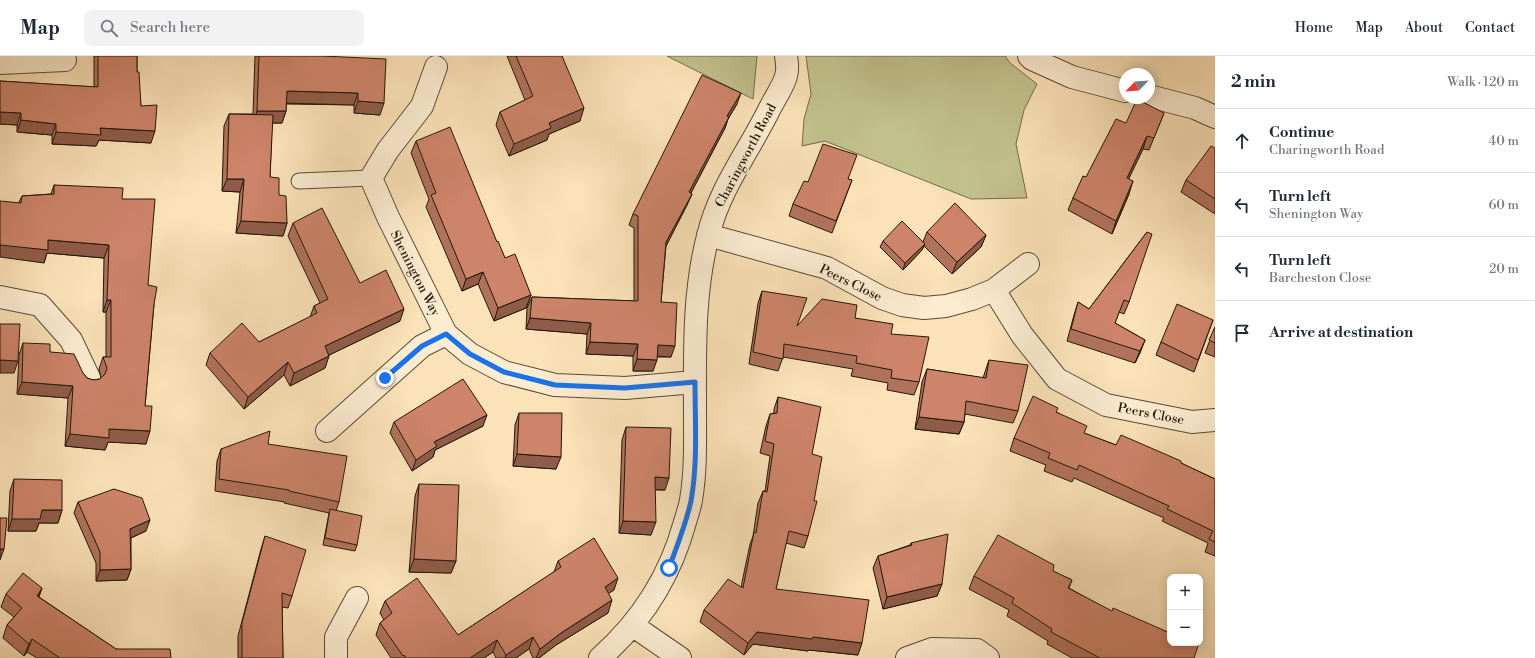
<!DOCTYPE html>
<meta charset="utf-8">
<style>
:root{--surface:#fff;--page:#f2f2f3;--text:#1f2937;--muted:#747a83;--line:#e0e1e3}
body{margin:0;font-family:"Libre Bodoni",serif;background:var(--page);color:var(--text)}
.controls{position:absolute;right:12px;bottom:12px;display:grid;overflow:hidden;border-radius:8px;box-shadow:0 2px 10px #0003}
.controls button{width:36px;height:36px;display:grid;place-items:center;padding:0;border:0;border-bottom:1px solid var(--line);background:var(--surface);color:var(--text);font:20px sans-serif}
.compass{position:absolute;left:1119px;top:12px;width:36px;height:36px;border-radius:50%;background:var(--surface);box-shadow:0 2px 10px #0003;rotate:245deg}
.stop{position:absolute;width:12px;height:12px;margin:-9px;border:3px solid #1a73e8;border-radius:50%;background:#fff}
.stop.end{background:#1a73e8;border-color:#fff;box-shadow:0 1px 4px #0008}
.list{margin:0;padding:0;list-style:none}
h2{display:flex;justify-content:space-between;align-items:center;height:52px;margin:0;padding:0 16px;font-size:17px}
h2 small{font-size:13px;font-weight:400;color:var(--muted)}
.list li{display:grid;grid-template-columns:26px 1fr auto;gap:12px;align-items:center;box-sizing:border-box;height:64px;padding:0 16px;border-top:1px solid var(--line)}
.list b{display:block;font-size:15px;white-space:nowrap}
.list p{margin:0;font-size:13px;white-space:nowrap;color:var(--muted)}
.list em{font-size:13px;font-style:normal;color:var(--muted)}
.icon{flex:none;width:22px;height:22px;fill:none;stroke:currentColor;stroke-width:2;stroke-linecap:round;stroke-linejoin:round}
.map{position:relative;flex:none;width:1215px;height:602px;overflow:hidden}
header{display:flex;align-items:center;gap:24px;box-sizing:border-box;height:56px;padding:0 20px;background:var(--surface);border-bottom:1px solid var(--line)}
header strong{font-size:19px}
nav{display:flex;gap:22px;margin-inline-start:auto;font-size:14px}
.search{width:280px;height:36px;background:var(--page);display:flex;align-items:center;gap:10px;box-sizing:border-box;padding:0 14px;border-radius:8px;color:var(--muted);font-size:15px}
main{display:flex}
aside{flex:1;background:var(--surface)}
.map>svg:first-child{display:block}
</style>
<header>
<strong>Map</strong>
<div class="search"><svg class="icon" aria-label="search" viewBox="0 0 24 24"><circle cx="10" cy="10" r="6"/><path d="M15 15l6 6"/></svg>Search here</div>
<nav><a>Home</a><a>Map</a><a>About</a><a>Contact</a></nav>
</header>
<main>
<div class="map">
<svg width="1215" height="602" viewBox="0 0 1215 602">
<rect width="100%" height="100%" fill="#fbe2b8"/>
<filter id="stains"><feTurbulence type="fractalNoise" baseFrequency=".005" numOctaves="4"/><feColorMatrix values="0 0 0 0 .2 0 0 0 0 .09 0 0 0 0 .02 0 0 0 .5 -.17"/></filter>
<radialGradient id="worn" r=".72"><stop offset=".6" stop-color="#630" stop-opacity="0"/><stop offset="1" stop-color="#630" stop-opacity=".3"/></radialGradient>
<path fill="#c2c28d" stroke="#726c4c" d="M667,0H757L753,43Z
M806,0H1005L1010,7L1037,28L1024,54L1016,88L1027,142L971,143L825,85L802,90L804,63L811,38Z"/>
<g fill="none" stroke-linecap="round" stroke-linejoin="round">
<g stroke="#594a36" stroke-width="17">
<path id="lane" d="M299,125L371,122"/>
</g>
<g stroke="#594a36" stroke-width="24">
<path id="street" d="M1029,0L1032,3L1072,21L1125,35
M0,7L65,4
M436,11L422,50L388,94L371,122L388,161L446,278L470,298L504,316L555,329L625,332L695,326
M1149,40L1195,52L1215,61
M708,179L827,212L882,242L902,249L924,252L946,250L972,243L994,234L1028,208
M994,234L1022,279L1057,323L1106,349L1192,366L1215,364
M0,241L40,249L71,284L90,324
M327,375L422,290L446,278
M632,569L680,602
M336,602V581L357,542
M600,602C642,565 670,521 685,466C687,459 690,451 691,444C696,415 695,385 695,356C695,298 693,237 708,180C719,133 749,95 770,52C775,42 784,29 786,20C788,14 787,6 786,0
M907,602L932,593L977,594L988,602"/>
</g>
<use href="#lane" stroke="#fcecd1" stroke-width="15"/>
<use href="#street" stroke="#fcecd1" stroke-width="22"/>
</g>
<path fill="#b0725b" stroke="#23170a" d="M94,0H137V16L141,50L151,87L99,84L96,90L52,88V79L17,76V69L0,68V25L94,31Z
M255,0H322L380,59L354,57V49L286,48V55L282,67H272L270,121L279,139L287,167L283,180L236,177L240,136L222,135L224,70L229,58H253Z
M507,0H562L580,65L549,78L547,84L509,100L496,69L500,56L525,44Z
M737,48L728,63L725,72L691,137L692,138L687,149L666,190L661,246L671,301H657L653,315H633V300L586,298L587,278L526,273L527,252L532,241L634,245V172L629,169L633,158Z
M1164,57L1149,94L1143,93L1128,123L1129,138L1112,178L1068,154L1073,142L1086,121Z
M416,85L497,186L505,202L531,239L526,252L494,265L478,228L462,235L426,151L429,143L411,97Z
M1215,92V158L1181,136L1186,124Z
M848,123L852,124L832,177L789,160L793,148L808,126Z
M54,129L122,143L154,248L145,350L146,388L108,386L105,394L65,390L68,342L17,338L19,299L23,287L50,296L83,317L87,322L93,324L100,323L101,322L99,313L103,301H106V256H103L104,202L47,197L44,207L19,146L22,140L51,138Z
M293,167L360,227L400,265L329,299L325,312L290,330L284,319L244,353L206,309L210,297L259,286L310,261L314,250L320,247L288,180Z
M927,176L986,179L981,191L952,218L924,190L922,194L903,214L880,191L883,185L923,186Z
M1147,176L1129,246L1124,258L1119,256L1115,267L1145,284L1135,307L1067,285L1074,259L1078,246L1089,253Z
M762,235L797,269L855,262L891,278L919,326L914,339L887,334L888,327L851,320L853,313L783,301L778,315L749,308L758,247Z
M1213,264L1194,316L1156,299L1161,286Z
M1215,271V301L1205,297Z
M989,304L1018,355L1013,367L965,358L964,366L959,378L915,373L922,326L927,313L983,322Z
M778,341L812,398L808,480L804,492L786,487L776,533L858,599L809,594L808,595L753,588L744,599L700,566L704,554L741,531L750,488L753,480L758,447L763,435H765L770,400L760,397L766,370L770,358L774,357V353Z
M1057,356L1084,377L1116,389L1181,407L1215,423V500L1205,496L1208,487L1162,465L1164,462L1074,422L1072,426L1044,415L1046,409L1010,395L1014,382Z
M519,357L556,413L513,410L515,369Z
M394,366L483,370L435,394L433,401L412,415L390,377Z
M626,371L665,434H655L651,479L619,477L622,384Z
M268,388L339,446L336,455L357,489L355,495L323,489L329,457L284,447L285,446L215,435L217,405L221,393Z
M14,423L62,454L58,467H39L36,475H8L10,435Z
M419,428L456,505L451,517L409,516L415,440Z
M78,446L146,475L131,482V513L127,524L96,525V507L74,457Z
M265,480L292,540L288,552L282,551L283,602H238V580L261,493Z
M911,487L942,528L937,540L883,553L873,512L878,500L910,489Z
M558,505L614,534L608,537V557L556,589L539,602H533L529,593L516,602H496L493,596L484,602H391L376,579L380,567L384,564L380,557L385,545L458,579L554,516Z
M1053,515L1072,524L1069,532L1194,602H1072L1047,588L1048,585L1007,560L1009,554L969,533L974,520Z
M42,532L39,541L116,593L171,602H37L27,596L24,600L3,582L7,569L14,561L1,551L6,538Z"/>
<path fill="#905c4a" stroke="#23170a" d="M287,35L358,37L354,49L283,47Z
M741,37L737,48L728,63L725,72L685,148L689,136L727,60Z
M358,45L384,47L380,59L354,57Z
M584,52L580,65L549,78L547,84L509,100L514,88L549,67Z
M257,55H286L282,67H253Z
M0,56L21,57L17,69L0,68Z
M21,64L56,68L52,79L17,76Z
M100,72L155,75L151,87L99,84L96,90L52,88L56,76Z
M1147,80L1143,93L1123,135L1127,122Z
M227,123H244L240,136L222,135Z
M1133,125L1129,138L1112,178L1116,165Z
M692,138L687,149L662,198L666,186Z
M241,165L287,167L283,180L236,177Z
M986,179L981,191L952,218L957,206Z
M48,184L109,189L104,202L47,197L44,207L0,201V189Z
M925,188L922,194L903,214L905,207Z
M483,216L478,228L462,235L466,223Z
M531,239L526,252L494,265L498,252Z
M107,244H111L106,256H103Z
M404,253L400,265L321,303L325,290Z
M530,262L591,267L587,278L526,273Z
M1145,284L1140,297L1135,307L1140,295Z
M590,286L638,288L633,300L586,298Z
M658,289L675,290L671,301L654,300Z
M329,300L325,312L290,330L294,317Z
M637,303L657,304L653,315H633Z
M0,304L18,305L14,317H0Z
M288,306L284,319L244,353L248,341Z
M22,326L73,330L68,342L17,338Z
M487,359L483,370L435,394L433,401L412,415L416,404L434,386Z
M919,361L964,366L959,378L915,373Z
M109,373L150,375L146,388L108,386L105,394L65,390L70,378Z
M517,398L561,401L556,413L513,410Z
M655,421L669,422L665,434L651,433Z
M42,454H62L58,467H39L36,475H8L12,463Z
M150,464L146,475L126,484L130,473Z
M623,465L656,466L651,479L619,477Z
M0,493H4L0,504Z
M414,503L456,505L451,517L409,516Z
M131,513L127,524L96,525L100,514Z
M618,522L614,534L600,543L605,531Z
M942,528L937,540L883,553L887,541Z
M42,532L37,544V540Z
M612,544L608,557L556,589L539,602H536L540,593L561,577Z
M757,576L813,581L862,587L858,599L809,594L808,595L753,588L744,599L748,587Z
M533,581L529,593L516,602H505L506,599Z
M32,583L27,596L24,600L29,588Z
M497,584L493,596L484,602H470Z"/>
<path fill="#cd846a" stroke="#23170a" d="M98,0H137V16H139L141,50L157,49L155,75L100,72L101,79L56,76V68L21,64V57L0,56V25L98,31Z
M259,0H322L386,3L384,47L358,45V37L287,35L286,55H257Z
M516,0H562L584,52L549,67L551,72L514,88L500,56L533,40Z
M702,19L741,37L727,60L729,61L689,136L692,138L666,186L661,246L677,247L675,290L658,289L657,304L637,303L638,288L590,286L591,267L530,262L532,241L638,245V160L633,158Z
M1137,43L1164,57L1154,82L1147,80L1127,122L1133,125L1116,165L1073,142L1083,120L1086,121L1116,63L1126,67Z
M229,58L273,59L270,121L279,122V139L286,140L287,167L241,165L244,123H227Z
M450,71L497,186L498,185L505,202L515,198L531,239L498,252L483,216L466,223L431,139L436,137L416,85Z
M823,88L857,99L848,123L852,124L836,165L793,148L804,125L808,126Z
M1211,90L1215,92V143L1186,124Z
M54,129L123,132L122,143H155L148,229L157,231L154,248L145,350H152L150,375L109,373V382L70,378L73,330L22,326L23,287L50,288V296L74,298L83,317L87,322L93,324L100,323L105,318L107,312L103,301H111V244H107L109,189L48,184V194L0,189V145L21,147L22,140L54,138Z
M955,147L986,179L957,206L927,176Z
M322,152L360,227L386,214L404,253L325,290L329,300L294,317L288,306L248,341L210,297L242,267L259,286L317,257L314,250L328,243L293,167Z
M902,165L925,188L905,207L883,185Z
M1147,176L1152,178L1129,246L1124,244L1115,267L1145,284L1140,295L1071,273L1078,246L1089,253Z
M762,235L807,242L797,270L822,243L857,249L855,262L893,268L891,278L929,281L919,326L891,322L892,314L856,307L857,300L784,288L783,303L753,296Z
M1177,248L1213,264L1198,304L1161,286Z
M0,268H20L18,305L0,304Z
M1215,271V287L1209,284Z
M989,304L1028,309L1018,355L966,345L964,366L919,361L927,313L986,322Z
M463,323L487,359L434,386L437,390L416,404L394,366Z
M1033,340L1058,352L1056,356L1087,370L1084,377L1116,389L1121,379L1181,405V407L1215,423V486L1209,483L1213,475L1167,453L1169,450L1079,409L1077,414L1048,402L1050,397L1014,382Z
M778,341L821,351L812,398L822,401L814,445H817L808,480L789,475L776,533L869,544L862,587L813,581L812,583L757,576L748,587L704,554L728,523L743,532L754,476L756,477L763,435L767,436L774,388L765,385L770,358L777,357Z
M519,357H562L561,401L517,398Z
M626,371L671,372L669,422L655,421L656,466L623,465Z
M270,375L268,388L347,400L339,446L289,435V434L219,423L221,393Z
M14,423L62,424V454H42L40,463H12Z
M419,428L459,429L456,505L414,503Z
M114,433L142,442L150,464L130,473L131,513L100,514V496L78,446Z
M330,453L362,460L357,489L325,482Z
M0,462H7L4,493H0Z
M948,478L942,528L887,541L878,500L912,489L911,487Z
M998,479L1054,509L1053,515L1072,524L1068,532L1112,555L1113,552L1170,577V587H1199L1194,602H1100L1051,576L1052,573L1012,547L1014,542L974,520Z
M265,480L306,494L292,540L282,537L283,602H242V567Z
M594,482L618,522L605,531L612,544L561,577L540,593L533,581L506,599L497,584L470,602H406L404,599L403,600L380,567L392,557L385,545L417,522L458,579L561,511L558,505Z
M23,517L42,532L37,540L116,593H170L171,602H60L32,583L29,588L7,569L22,552L6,538Z"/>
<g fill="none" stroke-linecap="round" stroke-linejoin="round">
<path stroke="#1a73e8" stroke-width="5" d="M385,322L422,290L446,278L470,298L504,316L555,329L625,332L695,326C695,365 698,406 691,445C686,468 677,490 669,512"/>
</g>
<g text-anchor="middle" stroke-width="3.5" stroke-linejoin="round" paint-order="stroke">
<g font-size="13" fill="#23170a" stroke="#fcecd1">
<text transform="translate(745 99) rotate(-62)" y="5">Charingworth Road</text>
<text transform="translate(416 217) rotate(63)" y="5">Shenington Way</text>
<text transform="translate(851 226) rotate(26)" y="5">Peers Close</text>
<text transform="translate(1151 357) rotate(11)" y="5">Peers Close</text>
</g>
</g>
<rect width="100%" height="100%" filter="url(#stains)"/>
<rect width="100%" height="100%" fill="url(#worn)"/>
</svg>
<div class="controls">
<button>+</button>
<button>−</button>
</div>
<svg class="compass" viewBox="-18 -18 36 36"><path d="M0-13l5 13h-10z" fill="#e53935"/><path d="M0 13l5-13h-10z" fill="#747a83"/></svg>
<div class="stop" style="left:669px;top:512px"></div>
<div class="stop end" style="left:385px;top:322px"></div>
</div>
<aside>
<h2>2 min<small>Walk · 120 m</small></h2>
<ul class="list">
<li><svg class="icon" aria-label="ahead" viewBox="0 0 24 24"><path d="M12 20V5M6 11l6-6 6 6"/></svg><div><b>Continue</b><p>Charingworth Road</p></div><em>40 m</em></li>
<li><svg class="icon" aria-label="left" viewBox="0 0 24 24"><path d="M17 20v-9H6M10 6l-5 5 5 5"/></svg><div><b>Turn left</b><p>Shenington Way</p></div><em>60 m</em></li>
<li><svg class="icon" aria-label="left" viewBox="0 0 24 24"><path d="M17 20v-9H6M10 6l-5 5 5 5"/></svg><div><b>Turn left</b><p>Barcheston Close</p></div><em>20 m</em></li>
<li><svg class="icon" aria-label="arrive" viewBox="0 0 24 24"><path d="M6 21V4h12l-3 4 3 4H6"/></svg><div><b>Arrive at destination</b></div></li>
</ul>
</aside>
</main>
